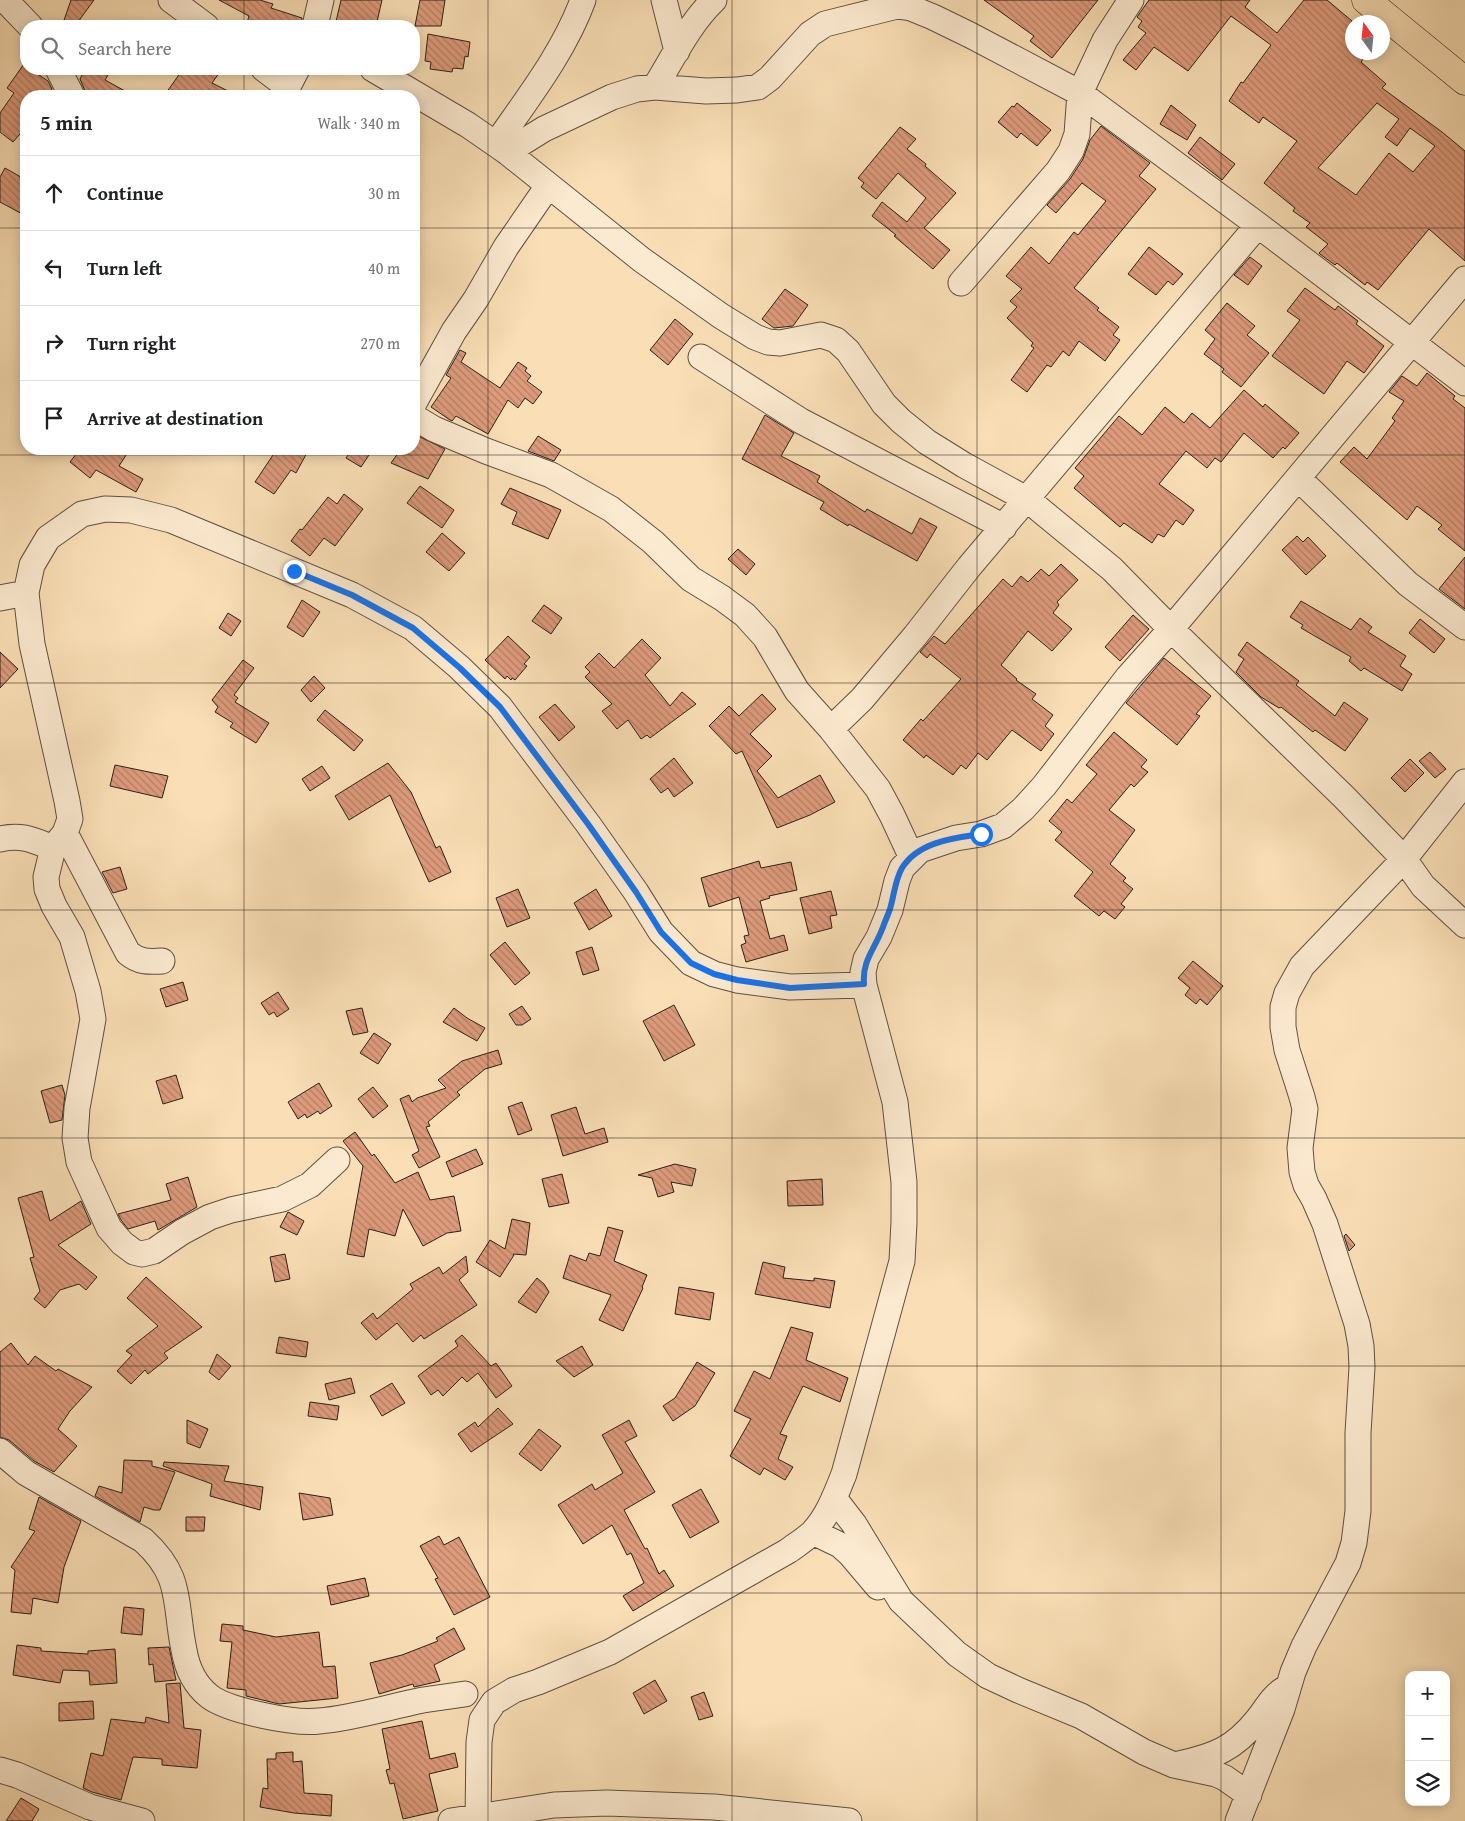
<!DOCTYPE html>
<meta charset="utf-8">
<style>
:root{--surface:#fff;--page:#f2f2f2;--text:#202124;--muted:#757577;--line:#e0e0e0}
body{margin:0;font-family:"Gentium Book Plus",serif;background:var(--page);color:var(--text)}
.controls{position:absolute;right:15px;bottom:15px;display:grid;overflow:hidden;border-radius:10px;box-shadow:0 2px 12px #0003}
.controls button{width:45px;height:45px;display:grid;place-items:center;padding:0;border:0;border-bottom:1px solid var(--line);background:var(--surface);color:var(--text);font:25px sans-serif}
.compass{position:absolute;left:1345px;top:15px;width:45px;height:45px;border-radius:50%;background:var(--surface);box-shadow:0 2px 12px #0003;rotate:345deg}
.stop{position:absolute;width:15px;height:15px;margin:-11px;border:4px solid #1a73e8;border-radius:50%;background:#fff}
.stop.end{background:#1a73e8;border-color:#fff;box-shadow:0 1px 5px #0008}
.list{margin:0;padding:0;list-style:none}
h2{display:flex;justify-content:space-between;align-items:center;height:65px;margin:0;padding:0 20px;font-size:21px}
h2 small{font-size:16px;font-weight:400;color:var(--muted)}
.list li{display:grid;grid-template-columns:32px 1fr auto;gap:15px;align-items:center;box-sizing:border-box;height:75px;padding:0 20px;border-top:1px solid var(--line)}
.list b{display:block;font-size:19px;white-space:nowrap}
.list em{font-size:16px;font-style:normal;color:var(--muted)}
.icon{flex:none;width:28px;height:28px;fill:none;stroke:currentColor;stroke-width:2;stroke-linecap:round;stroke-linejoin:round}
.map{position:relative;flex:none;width:1465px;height:1821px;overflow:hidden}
.search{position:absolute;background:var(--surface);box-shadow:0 2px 12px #0003;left:20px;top:20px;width:400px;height:55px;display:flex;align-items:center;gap:12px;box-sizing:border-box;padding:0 18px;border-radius:20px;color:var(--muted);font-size:19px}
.panel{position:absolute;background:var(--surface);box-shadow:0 2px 12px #0003;left:20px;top:90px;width:400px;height:365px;border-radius:20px}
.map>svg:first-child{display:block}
</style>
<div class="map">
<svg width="1465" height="1821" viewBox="0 0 1465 1821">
<defs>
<pattern id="building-back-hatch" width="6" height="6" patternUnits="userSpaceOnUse" patternTransform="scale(1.25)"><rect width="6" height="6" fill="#de9b7c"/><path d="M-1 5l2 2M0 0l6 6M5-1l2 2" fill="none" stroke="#b47e65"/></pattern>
</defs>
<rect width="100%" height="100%" fill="#fadfb6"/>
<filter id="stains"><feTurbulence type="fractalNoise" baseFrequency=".004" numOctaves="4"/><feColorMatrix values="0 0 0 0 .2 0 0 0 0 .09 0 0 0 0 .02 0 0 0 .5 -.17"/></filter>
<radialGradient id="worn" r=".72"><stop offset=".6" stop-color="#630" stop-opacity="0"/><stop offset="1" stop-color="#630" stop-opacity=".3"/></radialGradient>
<path fill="url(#building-back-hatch)" stroke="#2b2119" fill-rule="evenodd" d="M71,0H94L75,26H62Z
M219,0H260L273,4L271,8L302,18L301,26H246L249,16Z
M341,0H382L376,26H335Z
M420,0H445L441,26H415Z
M984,0H1098L1052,58L1030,41L1034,36Z
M1149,0H1250L1245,7L1277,33L1304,0H1327L1352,21V52H1368L1361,62L1386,84L1382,88L1442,132L1465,151V261L1429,229L1378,290L1367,282L1365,285L1337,263L1335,265L1320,254L1319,253L1328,244L1306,227L1310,223L1293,211L1295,208L1264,183L1297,141L1263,117L1259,123L1229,101L1241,82L1243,83L1271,45L1231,16L1188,71L1154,47L1136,70L1123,60L1146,33L1138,27L1142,21L1137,17ZM1377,103L1399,119L1385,137L1397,146L1410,128L1435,146L1413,172L1389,153L1356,195L1318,168Z
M428,34L470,42L468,57L465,56L463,69L453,68L452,72L430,69L431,62L425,61Z
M24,64L26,69H43L39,75L48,81L52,89L46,96H26V127L13,142L0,132V113L14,93L7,88Z
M85,69H97L108,75L105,80L134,96H106L97,91L93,96L85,91L80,79Z
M183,69H222L212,83L238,96H164Z
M1017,103L1051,130L1037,146L1021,133L1017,138L998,122L1012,106L1014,107Z
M1171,105L1196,125L1187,140L1160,124Z
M1101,126L1150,163L1139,176L1156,189L1074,288L1099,308L1097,310L1119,327L1113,335L1120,340L1105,361L1079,341L1069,356L1063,351L1051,367L1047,365L1027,392L1011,380L1034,348L1031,346L1033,343L1007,318L1017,307L1010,301L1022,289L1006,276L1031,247L1049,264L1074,232L1078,235L1106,201L1082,183L1056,213L1047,205L1070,179L1083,159L1090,140Z
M900,127L916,139L907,149L926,164L925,166L956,193L924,228L950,250L933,269L894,236L896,235L872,216L882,202L907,222L926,198L898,173L876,199L861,187L864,183L858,178Z
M1200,137L1235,164L1222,180L1188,153Z
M5,168L26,180V216L0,202V177Z
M1149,247L1183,274L1173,285L1168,281L1156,295L1128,274Z
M1250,257L1262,266L1248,285L1234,275Z
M1305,288L1335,310L1338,306L1358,321L1356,324L1384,346L1364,373L1347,361L1324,394L1272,356L1300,320L1287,311Z
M785,289L808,305L793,326L774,328L762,319Z
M1227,303L1255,326L1247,335L1269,353L1241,387L1222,372L1224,369L1204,354L1215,339L1205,330Z
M675,319L693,334L668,365L650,350Z
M460,350L466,353L461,362L500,388L518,362L527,368L525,371L531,376L527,381L542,392L533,404L525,398L518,408L508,400L488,434L456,416L452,421L450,420L431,407L451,378L446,375Z
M1427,373L1455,396L1453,399L1465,408V551L1438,529L1442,525L1417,506L1407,520L1340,462L1354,447L1367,459L1395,421L1392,418L1404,401L1389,392L1402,376L1417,386Z
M1244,390L1263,407L1265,404L1299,433L1285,449L1283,447L1273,458L1244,433L1221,462L1215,458L1207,468L1186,451L1159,484L1194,510L1183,525L1176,520L1164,537L1158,534L1152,543L1124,523L1120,527L1074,488L1084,476L1075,468L1119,416L1142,435L1165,407L1184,423L1192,413L1210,428Z
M765,415L794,433L781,456L820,476L817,482L865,512L867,509L912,534L920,518L937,527L917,561L849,524L848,526L820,509L824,502L742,459Z
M414,434L445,449L428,479L391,463L401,449H414Z
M538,436L561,450L554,461L528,451Z
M80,449H130L119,466L143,479L136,492L96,470L90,478L70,462Z
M277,449H309L296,473L291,470L274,494L255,482Z
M352,449H373L361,467L346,458Z
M420,486L454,510L442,528L407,503Z
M510,488L561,510L548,539L512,524L517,512L501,504Z
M344,494L363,509L335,546L324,538L310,556L291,541L300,529L302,530L328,497L337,504Z
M442,533L465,553L449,571L426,552Z
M1297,536L1303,542L1308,537L1326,556L1306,575L1282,550Z
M738,549L755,564L746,575L728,559Z
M1465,557V609L1439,589Z
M1061,564L1078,580L1057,602L1059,605L1053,613L1072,629L1052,651L1028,631L1001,665L1017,679L1016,680L1036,694L1032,699L1053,715L1045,726L1054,734L1041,751L1012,730L987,760L978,753L966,769L961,765L953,775L926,755L924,758L903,740L921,719L923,721L961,679L930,654L927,658L920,652L934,636L945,644L1003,579L1012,587L1021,576L1028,582L1041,569L1049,576Z
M302,600L320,612L303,637L287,627Z
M1301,601L1351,630L1360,618L1372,627L1368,632L1406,656L1400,666L1412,674L1402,691L1364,668L1361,671L1349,661L1351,657L1301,628L1303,625L1290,617Z
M544,605L562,618L551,634L532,621Z
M228,613L241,621L231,636L219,628Z
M1133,615L1149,629L1120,661L1105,647Z
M1420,619L1445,639L1434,653L1409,633Z
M508,636L530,657L524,664L527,666L515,680L512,678L511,680L507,676L505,679L485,660Z
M642,639L661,658L645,675L670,706L682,692L696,704L650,738L647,735L641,739L628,720L617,729L602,711L612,704L585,677L590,672L585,667L599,653L614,668Z
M1247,642L1299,681L1296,685L1335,716L1344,702L1368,719L1345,751L1315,730L1313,732L1281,707L1279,708L1261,697L1236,672L1244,659L1238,655Z
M0,652L18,669L0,688Z
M1164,658L1211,696L1196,714L1200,716L1177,745L1126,703Z
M243,660L254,668L234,695L238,698L235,702L269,723L256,743L230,727L233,723L215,712L218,707L212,700Z
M314,676L325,688L311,702L301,690Z
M762,694L776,709L750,734L772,756L757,771L778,798L820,775L835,802L810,815L777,828L742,751L736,754L709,726L729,706L739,716Z
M555,704L575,727L559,741L539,717Z
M325,710L363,740L354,751L317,720Z
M1114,732L1147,760L1141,767L1148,772L1134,787L1131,784L1109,810L1135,830L1110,864L1126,878L1123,881L1133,889L1121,904L1125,907L1115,919L1104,911L1099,916L1074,896L1093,872L1055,840L1062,832L1049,821L1067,799L1072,803L1097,774L1086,765Z
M1430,752L1446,769L1435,778L1419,761Z
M674,758L693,783L674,797L668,788L661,793L650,779Z
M1410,759L1424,773L1405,792L1391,778Z
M388,763L411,792L436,848L440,846L451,872L429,882L390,795L349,820L335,796Z
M115,765L168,776L162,798L110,786Z
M322,766L330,778L310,791L302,779Z
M759,861L761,868L791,862L797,890L769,896L770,898L760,901L770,939L784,935L788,950L746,962L741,945L746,943L744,936L749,935L739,897L709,907L701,878Z
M120,867L127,889L113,893L102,872Z
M518,889L530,918L507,927L496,898Z
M596,889L612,916L589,930L574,903Z
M831,891L837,915L830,916L832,928L809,934L800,898Z
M505,942L530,973L515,985L490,955Z
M592,947L599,970L583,975L576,952Z
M1193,961L1223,986L1207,1005L1200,999L1196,1004L1185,995L1190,988L1178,978Z
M183,982L188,1000L166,1007L160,989Z
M278,992L289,1009L277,1017L274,1012L269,1015L261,1003Z
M674,1005L695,1045L664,1061L643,1021Z
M522,1006L531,1019L522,1025H516L509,1014Z
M362,1008L368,1032L353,1035L346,1011Z
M454,1008L467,1018L485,1028L477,1041L443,1022Z
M374,1033L391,1044L378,1064L360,1053Z
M498,1050L502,1064L485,1069L457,1092L460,1095L428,1122L430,1126L426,1127L440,1157L419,1168L412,1155L419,1151L400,1099L409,1095L412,1102L417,1098L446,1088L438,1080L462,1061Z
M176,1075L183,1098L163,1104L156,1081Z
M319,1083L332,1106L320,1114L318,1111L307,1118L305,1114L298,1119L288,1102Z
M62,1085L65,1095L62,1120L50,1123L41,1091Z
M373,1087L388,1106L373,1118L358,1099Z
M522,1102L532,1130L518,1135L508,1107Z
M576,1107L585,1134L604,1128L608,1142L563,1156L551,1115Z
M355,1132L372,1156L374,1154L395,1183L418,1172L430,1200L454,1196L461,1231L447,1233L423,1246L403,1209L395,1236L369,1229L364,1257L347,1254L363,1166L343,1141Z
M476,1149L483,1164L452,1177L446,1162Z
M675,1164L696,1169L692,1186L671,1182L674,1192L658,1197L652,1178L638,1175Z
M562,1174L569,1203L549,1207L542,1179Z
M188,1177L197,1207L158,1230L155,1221L128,1229L121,1220L118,1214L171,1200L166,1184Z
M822,1179L823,1205L788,1206L787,1181Z
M42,1191L50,1221L81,1201L91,1224L58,1245L97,1277L86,1290L79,1284L60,1290L45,1308L34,1299L40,1291L30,1258L34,1257L18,1198Z
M288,1212L304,1221L297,1235L280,1227Z
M512,1219L530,1223L526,1255L513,1254L514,1255L500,1277L476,1262L490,1240L505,1249Z
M608,1227L623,1231L614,1261L647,1275L642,1287L643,1288L623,1331L599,1320L611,1295L563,1278L570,1255L586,1261L589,1253L600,1256Z
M1346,1234L1355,1245L1349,1251L1344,1236Z
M285,1254L290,1279L275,1282L270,1257Z
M466,1256L468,1272L459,1280L477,1305L424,1339L421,1335L413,1342L397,1323L376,1340L361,1323L373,1313L377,1319L413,1289L410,1284L439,1267L443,1274Z
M763,1262L785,1267L783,1278L814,1281V1278L835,1281L830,1308L755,1294Z
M146,1277L202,1327L164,1353L168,1358L148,1374L145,1370L131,1384L117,1371L132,1355L126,1351L158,1326L127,1298Z
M537,1278L544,1284L549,1292L536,1313L518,1302Z
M679,1287L714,1293L710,1320L675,1314Z
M791,1327L813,1333L806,1360L848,1378L840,1402L803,1386L780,1434L787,1436L778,1459L793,1467L785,1480L764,1468L760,1475L730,1456L751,1419L734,1411L754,1371L770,1379Z
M462,1335L491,1366L496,1363L512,1386L496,1398L478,1373L467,1382L462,1377L443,1396L438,1390L431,1395L418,1376L458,1346L455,1341Z
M279,1337L308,1342L306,1357L276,1353Z
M11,1343L28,1365L35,1356L56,1371L58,1369L92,1387L70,1411L58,1429L77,1446L54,1472L34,1461L9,1440L0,1437V1352Z
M582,1346L593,1365L574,1377L556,1361Z
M217,1354L231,1366L219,1380L209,1372Z
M697,1362L715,1373L695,1406L673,1421L663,1406L675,1398Z
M351,1378L355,1393L329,1400L325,1384Z
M392,1383L405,1403L382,1416L370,1396Z
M310,1402L339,1406L337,1420L308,1416Z
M498,1408L513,1424L471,1452L458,1434L475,1422L478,1427Z
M187,1420L208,1429L200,1448L187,1443Z
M629,1420L637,1436L625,1442L655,1492L624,1510L645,1549L647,1548L659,1574L664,1570L674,1586L633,1611L623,1596L644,1583L631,1553L627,1555L612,1525L583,1544L558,1505L592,1484L595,1490L623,1473L602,1435Z
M539,1429L561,1446L541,1471L519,1454Z
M124,1460L152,1461V1466L175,1472L160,1510H154L144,1507L140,1522L95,1496L99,1486L122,1493Z
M164,1462L229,1466L224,1481L263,1487L260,1510L210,1496L212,1484L163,1466Z
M701,1489L719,1522L690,1538L672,1505Z
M299,1493L330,1498L333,1515L303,1520Z
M39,1497L81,1521L64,1567L58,1603L33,1598L31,1614L11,1612L15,1570L11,1567L35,1531L29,1529Z
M186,1517H205L204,1531H186Z
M439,1536L444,1545L459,1537L490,1597L454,1615L435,1579L438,1578L420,1546Z
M365,1578L369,1596L331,1605L327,1586Z
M124,1607L144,1609L142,1635L121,1633Z
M222,1624L243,1626V1630L276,1637L319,1632L323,1667L335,1666L338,1698L279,1704L246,1696V1690L227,1688L232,1642L220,1641Z
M454,1628L465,1649L434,1665L440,1681L414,1687L413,1684L379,1694L370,1663L402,1655L438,1641L436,1638Z
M17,1645L41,1648V1651L88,1654V1651L115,1649L117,1683L90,1685L89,1671L63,1670L60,1683L13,1675Z
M169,1647L176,1680L155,1682L153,1664L149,1665L148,1648Z
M655,1680L667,1701L644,1714L633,1693Z
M180,1683L184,1728L201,1730L197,1768L162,1765V1759L133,1757L121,1800L92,1792L83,1788L91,1753L103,1756L111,1719L145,1723L146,1717L169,1723L166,1684Z
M704,1692L713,1716L699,1720L691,1697Z
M93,1701L94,1719L59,1721V1703Z
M422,1721L430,1759L455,1753L458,1767L429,1774L438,1811L403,1819L394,1783L390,1784L386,1770L390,1769L382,1729Z
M293,1752V1762L302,1761L304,1793L332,1795L331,1816L294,1813L260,1807L263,1788L268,1789L267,1759H276V1753Z
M21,1798L39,1809L32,1821H6Z"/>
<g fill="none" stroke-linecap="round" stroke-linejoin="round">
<g stroke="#5f5040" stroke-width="27">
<path id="minor" d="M5,0L30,26
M171,0L206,26
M664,0L677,51
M315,26L321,0
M58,69L72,96
M264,69L288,87
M373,69L468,125L507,152L642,260L721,316L755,337L768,342L780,343L821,335L836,340L848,351L884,404L901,421L927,442L964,465L1028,500L1112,569L1171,629L1344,797L1404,859L1423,886L1465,925
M655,87C673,58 689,24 714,0
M283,96L297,69
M496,144C527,99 564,52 583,0
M507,152L544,129L612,97L637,89L655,87L706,91L737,90L758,87L770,78L810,34L825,24L897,6L911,8L933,17L970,35L1080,93L1258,225L1465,383
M961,283L1058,171L1071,151L1077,134L1080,93L1105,40L1131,0
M701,357L801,421L1004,527
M414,403L454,331L476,299L506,247L548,186
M414,417L434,429L486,451L551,475L611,509L653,542L691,579L722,598L745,615L765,637L797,691L831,729L878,789L892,815L912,858
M1298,478L1408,584L1465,627
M0,598L26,593
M831,729L862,699L915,636L969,567L1258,225
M65,833L128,953C139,962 148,962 162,961
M0,839C22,834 33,840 53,848
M337,1160L310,1185L282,1199L231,1210L210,1217L182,1232L154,1251L142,1254L134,1252L122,1243L109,1228L79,1162L75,1138L77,1108L93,1019L88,991L72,937L54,906L47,889L46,877L53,848L65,833L70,819L67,801L32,644L26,593L32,565L48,538L82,514L105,509L131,510L171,520L352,595L413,628L459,667L500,707L588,824L636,892L661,932L691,963L714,974L737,980L790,987L864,985
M0,1451L26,1473L143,1540C184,1577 174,1603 184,1650C187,1668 194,1684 209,1696C228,1711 295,1724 319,1721C354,1718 388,1707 423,1700C437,1698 451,1696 465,1694
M834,1498L854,1524L901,1601L957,1654L988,1676L1018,1690L1081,1716L1144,1752L1174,1765L1216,1774L1225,1778L1249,1795
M813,1532L840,1545L850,1554L878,1587
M1179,1764C1215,1756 1234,1749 1258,1719C1266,1709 1272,1697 1283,1690
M0,1770L17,1775L90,1807L142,1821
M451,1821L554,1805L607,1803L714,1807L849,1821
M478,1821L479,1742L482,1720L494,1702L514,1690L538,1682L610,1652L788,1551C796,1545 806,1539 813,1532C828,1516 836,1494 844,1474L902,1261L904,1222V1182L895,1102L864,985L863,972L866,959L879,937L890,910L897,881L902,868L920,850L956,838L981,834L1003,826L1023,809L1044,786L1128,677L1171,629L1465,279
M1238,1821L1282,1709L1293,1672L1304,1646L1348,1563L1354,1543L1358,1511V1433L1362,1367L1361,1346L1357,1324L1325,1224L1314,1199L1306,1185L1302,1172L1300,1148L1305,1109L1302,1097L1287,1050L1283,1027V1007L1287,993L1302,966L1404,859L1465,782"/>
</g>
<g stroke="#2b2119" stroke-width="29">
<path id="major" d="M1366,0L1465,81"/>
</g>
<use href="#minor" stroke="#fcead0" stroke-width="25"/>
<use href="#major" stroke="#fadfb6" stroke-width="28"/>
</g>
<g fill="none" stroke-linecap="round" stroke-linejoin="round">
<path stroke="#1a73e8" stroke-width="6" d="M294,571L352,595L413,628L460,668L500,707L588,824L636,892L661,932L691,963L714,974L737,980L790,988L864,984C862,960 875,949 883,927C885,921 888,915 890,909C894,896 895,880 902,868C918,842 953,838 981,834"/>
</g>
<path fill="none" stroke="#2b2119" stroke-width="1" stroke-opacity="0.55" d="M244,0V26M488,0V1821M732,0V1821M977,0V1821M1221,0V1821M244,69V96M0,228H26M414,228H1465M244,449V1821M0,455H1465M0,683H1465M0,910H1465M0,1138H1465M0,1366H1465M0,1593H1465"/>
<rect width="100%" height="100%" filter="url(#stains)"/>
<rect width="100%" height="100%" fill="url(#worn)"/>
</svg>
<div class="controls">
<button>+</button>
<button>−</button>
<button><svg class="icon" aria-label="layers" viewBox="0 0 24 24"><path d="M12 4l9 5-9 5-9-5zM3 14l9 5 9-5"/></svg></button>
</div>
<svg class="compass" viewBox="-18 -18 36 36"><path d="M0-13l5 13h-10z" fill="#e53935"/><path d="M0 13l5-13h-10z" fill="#757577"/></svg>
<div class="stop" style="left:981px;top:834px"></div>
<div class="stop end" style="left:294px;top:571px"></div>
<div class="search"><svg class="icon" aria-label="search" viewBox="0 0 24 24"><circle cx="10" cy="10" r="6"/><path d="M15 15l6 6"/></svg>Search here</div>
<section class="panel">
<h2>5 min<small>Walk · 340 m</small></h2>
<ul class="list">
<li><svg class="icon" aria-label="ahead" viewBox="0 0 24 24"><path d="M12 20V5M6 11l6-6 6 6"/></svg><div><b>Continue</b></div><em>30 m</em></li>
<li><svg class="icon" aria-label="left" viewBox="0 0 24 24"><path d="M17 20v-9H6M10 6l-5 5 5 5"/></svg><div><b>Turn left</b></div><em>40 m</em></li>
<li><svg class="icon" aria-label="right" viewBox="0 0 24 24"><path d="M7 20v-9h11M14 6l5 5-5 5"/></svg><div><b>Turn right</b></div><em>270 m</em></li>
<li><svg class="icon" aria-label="arrive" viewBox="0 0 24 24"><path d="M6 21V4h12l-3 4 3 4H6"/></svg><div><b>Arrive at destination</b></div></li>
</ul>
</section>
</div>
